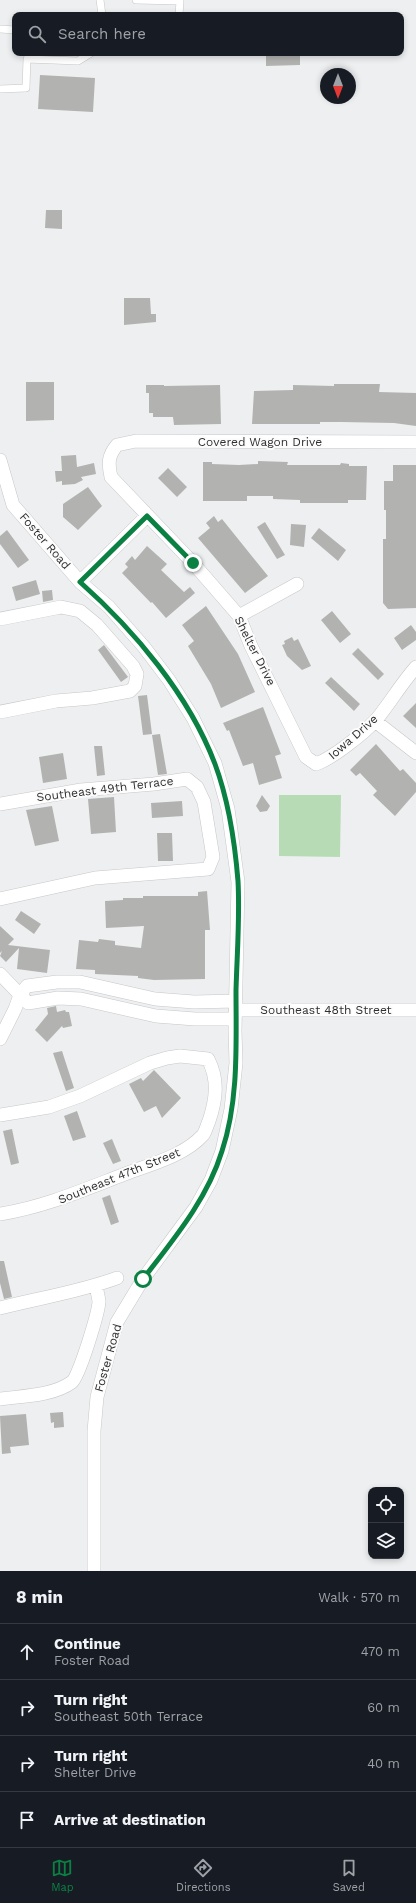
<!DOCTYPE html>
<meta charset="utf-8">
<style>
:root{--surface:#171b24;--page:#20242c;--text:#f1f3f6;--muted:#9ea1a6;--line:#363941;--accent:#0b8043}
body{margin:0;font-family:"Work Sans",sans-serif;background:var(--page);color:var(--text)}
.controls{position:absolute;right:12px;bottom:12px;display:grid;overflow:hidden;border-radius:8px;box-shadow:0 2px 6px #0003}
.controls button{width:36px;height:36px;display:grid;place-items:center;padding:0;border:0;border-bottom:1px solid var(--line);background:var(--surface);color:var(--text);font:20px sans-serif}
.compass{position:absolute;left:320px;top:68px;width:36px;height:36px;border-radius:50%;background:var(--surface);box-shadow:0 2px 6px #0003;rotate:180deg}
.stop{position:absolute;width:12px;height:12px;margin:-9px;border:3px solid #0b8043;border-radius:50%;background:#fff}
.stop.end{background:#0b8043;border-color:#fff;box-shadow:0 1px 4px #0008}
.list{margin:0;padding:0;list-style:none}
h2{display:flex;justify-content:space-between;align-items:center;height:52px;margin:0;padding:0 16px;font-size:17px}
h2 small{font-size:13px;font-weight:400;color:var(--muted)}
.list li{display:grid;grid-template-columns:26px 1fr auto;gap:12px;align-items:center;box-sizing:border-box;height:56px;padding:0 16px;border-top:1px solid var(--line)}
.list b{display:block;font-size:15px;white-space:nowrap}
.list p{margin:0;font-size:13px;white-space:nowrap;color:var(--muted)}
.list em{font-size:13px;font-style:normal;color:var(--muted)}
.icon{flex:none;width:22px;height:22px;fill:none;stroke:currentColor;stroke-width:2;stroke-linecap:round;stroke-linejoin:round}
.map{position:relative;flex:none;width:416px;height:1571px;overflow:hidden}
.search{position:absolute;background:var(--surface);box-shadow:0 2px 6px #0003;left:12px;right:12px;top:12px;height:44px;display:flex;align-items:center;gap:10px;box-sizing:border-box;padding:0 14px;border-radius:8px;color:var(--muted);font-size:15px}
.sheet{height:276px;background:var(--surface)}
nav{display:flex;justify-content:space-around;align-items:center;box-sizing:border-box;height:56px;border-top:1px solid var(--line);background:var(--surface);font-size:11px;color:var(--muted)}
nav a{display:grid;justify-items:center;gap:2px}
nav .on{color:var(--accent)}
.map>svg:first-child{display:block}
</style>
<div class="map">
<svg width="416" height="1571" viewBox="0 0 416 1571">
<rect width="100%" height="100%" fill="#eeeff0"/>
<path fill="#b7dcb5" d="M279,795H341L340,857L279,856Z"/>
<path fill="#b2b2b1" d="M266,53H294V55H300V65L266,66Z
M40,75L95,78L93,112L38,109Z
M46,210H62V229L45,228Z
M124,298H150L151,314H156V322L124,325Z
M26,382H54V420L26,421Z
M334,384H380L379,392L416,393V426L394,423L341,422H320V424H252L254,391L293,390V385L334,386Z
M146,385H164V386L220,385L221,424L174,425L173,417H153V413H149V393H146Z
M76,455L77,467L94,463L96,474L81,477L83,480L75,484L62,485V481L56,482L55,471H62L61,456Z
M258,461L288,462L287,465H340L341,463L349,464V466H367L366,500H348V503H300V500L273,499V496H247V501H203V462H212V464L239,465L258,464Z
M393,465H416V608L388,609L383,603V539H386V510H384V481H393Z
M168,468L187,487L177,497L158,478Z
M88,487L102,506L78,530L63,517V504Z
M214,516L218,522L222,519L268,576L245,593L198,538L210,528L206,523Z
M265,522L285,555L277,559L257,527Z
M291,524L306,525L304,547L290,545Z
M319,528L346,550L338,561L311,538Z
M7,530L29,560L18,568L0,544V536Z
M147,546L167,564L161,570L184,592L190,587L195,593L166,618L152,602L151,603L122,573L128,567L125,564L132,556L135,560Z
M36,580L40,594L16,601L12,587Z
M52,590L53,600L43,602L42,591Z
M206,606L238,654L255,692L221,708L211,684L188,646L194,641L182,625Z
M332,611L351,634L340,643L321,620Z
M411,625L416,632V640L402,650L394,638Z
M292,637L294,641L298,639L311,666L302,670L287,656L282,645L285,644L284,641Z
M104,645L128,677L121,682L98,650Z
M358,648L384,674L378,680L352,654Z
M331,677L360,704L354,711L325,683Z
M147,695L152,734L143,735L138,696Z
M416,703V728L403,716Z
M263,707L281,754L275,756L282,778L259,785L253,763L243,766L229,730L227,731L223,723Z
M160,734L167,774L158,775L152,735Z
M376,744L400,771L403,769L416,783V792L395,816L373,795L377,791L360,773L356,776L350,770Z
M94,746H102L105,775L97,776Z
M63,753L67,779L43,783L39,757Z
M262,795L270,806L267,811L260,812L256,806Z
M114,797L116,832L91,834L88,799Z
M182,801L183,816L152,818L151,803Z
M52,806L59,841L35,846L26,810Z
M157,833H172L173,861H158Z
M207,891L210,930H205V979L154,980L138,978V976L95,974V970L76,969L79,940L98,942L99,939L115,941V945L141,948L144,926L106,928L105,901L123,900V898H143V896H198V892Z
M21,911L41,924L34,934L15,920Z
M0,926L14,939L8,945L50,950L47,973L17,969L19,948L6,962L0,956L2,951L0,953Z
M56,1006L57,1012L65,1010L66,1012H69L72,1026L63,1028L62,1026L47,1042L35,1030L48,1014L47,1008Z
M62,1051L74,1088L66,1091L53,1053Z
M154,1070L181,1098L162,1118L156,1106L144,1112L129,1084L141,1078L143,1081Z
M77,1111L86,1137L73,1141L64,1116Z
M12,1129L19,1163L11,1165L3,1131Z
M112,1139L121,1161L113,1164L103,1143Z
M110,1195L119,1222L111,1225L102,1198Z
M0,1261H4L12,1297L4,1299L0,1283Z
M63,1412L64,1427L54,1428V1422L51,1423L50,1413Z
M26,1414L29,1445L10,1447L11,1453L2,1454L0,1416Z"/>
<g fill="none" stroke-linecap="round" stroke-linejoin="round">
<g stroke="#c7c7c8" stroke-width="8">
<path id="service" d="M100,0L102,15
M136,0L180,1L179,15
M0,29L15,30
M0,89L26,88L27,59L78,61L91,53"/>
</g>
<g stroke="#c7c7c8" stroke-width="14">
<path id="minor" d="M416,442L136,441L117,445C108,456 108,463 111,477L193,563L239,616L251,646L306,757L316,764C333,758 364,733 376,720C390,703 401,684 416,667
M0,460L13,505L80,582L109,607L144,647L169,680L193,718L215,763L228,809L238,882L235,1031L236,1063L231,1109L222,1151L211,1180L196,1207L143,1279L117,1322L97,1397L94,1431V1571
M80,582L147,516
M239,616L297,584
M0,619L61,607L80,611L97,625L133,666L137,674L135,686L130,691L92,698L56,701L0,712
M375,721L416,753
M0,804L81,790L154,784L187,779L197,787L204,802L213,857L208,869L95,878L0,899
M0,974L28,1003L58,998L81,999L156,1016L195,1019H235
M236,1010H416
M0,1039L15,1009L20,995L27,986L57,982H80L155,999L194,1002L236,1001
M0,1115L49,1107L80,1096L150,1063L167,1058L180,1056L208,1059C219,1080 216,1100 209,1121C207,1125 206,1131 203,1135C184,1156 151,1164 125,1174C83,1190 44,1207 0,1214
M0,1308C39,1298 79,1292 117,1278
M0,1399C22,1396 53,1396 72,1382C79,1377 99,1311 99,1301C98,1296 97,1290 96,1286"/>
</g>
<use href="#service" stroke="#fff" stroke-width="7"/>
<use href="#minor" stroke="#fff" stroke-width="13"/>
</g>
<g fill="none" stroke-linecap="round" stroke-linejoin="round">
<path stroke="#0b8043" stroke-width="5" d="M143,1279C173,1240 207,1200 222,1151C239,1100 236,1043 236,990C237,954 240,917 238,881C235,844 228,799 215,764C189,695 134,630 80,582L147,516L193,563"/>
</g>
<g text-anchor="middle" stroke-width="4" stroke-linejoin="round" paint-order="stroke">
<g font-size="12" fill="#303031" stroke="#fcfcfd">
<text x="260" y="446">Covered Wagon Drive</text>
<text transform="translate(45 541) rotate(49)" y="4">Foster Road</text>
<text transform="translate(255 651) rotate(63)" y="4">Shelter Drive</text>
<text transform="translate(353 737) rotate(-41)" y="4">Iowa Drive</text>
<text transform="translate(105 789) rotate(-7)" y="4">Southeast 49th Terrace</text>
<text x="326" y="1014">Southeast 48th Street</text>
<text transform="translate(119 1176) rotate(-22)" y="4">Southeast 47th Street</text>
<text transform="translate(108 1358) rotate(-74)" y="4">Foster Road</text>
</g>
</g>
</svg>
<div class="controls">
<button><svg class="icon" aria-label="locate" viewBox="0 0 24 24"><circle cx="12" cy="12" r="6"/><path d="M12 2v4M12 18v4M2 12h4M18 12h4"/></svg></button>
<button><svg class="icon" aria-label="layers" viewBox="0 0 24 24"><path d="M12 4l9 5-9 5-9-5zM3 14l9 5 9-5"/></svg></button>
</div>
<svg class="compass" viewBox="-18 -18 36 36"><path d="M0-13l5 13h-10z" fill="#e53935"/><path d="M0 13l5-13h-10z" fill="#9ea1a6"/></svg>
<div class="stop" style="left:143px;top:1279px"></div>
<div class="stop end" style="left:193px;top:563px"></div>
<div class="search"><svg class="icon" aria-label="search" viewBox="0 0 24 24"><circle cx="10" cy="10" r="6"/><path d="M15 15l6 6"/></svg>Search here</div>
</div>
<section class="sheet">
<h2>8 min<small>Walk · 570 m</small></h2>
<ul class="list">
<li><svg class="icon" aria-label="ahead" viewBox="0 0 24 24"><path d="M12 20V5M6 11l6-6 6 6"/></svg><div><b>Continue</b><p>Foster Road</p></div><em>470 m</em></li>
<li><svg class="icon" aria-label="right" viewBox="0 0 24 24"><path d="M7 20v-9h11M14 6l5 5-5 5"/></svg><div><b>Turn right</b><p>Southeast 50th Terrace</p></div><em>60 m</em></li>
<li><svg class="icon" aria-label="right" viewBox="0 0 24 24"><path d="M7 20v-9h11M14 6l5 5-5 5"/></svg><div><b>Turn right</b><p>Shelter Drive</p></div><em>40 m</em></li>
<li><svg class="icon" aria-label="arrive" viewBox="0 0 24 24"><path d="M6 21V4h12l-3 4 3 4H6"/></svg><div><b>Arrive at destination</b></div></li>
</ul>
</section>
<nav>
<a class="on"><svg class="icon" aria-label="map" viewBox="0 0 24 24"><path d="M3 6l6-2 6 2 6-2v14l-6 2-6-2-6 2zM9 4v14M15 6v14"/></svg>Map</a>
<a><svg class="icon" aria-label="directions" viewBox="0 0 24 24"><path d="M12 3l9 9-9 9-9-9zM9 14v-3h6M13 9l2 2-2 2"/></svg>Directions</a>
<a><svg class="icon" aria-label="saved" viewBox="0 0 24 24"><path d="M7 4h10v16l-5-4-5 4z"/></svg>Saved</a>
</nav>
